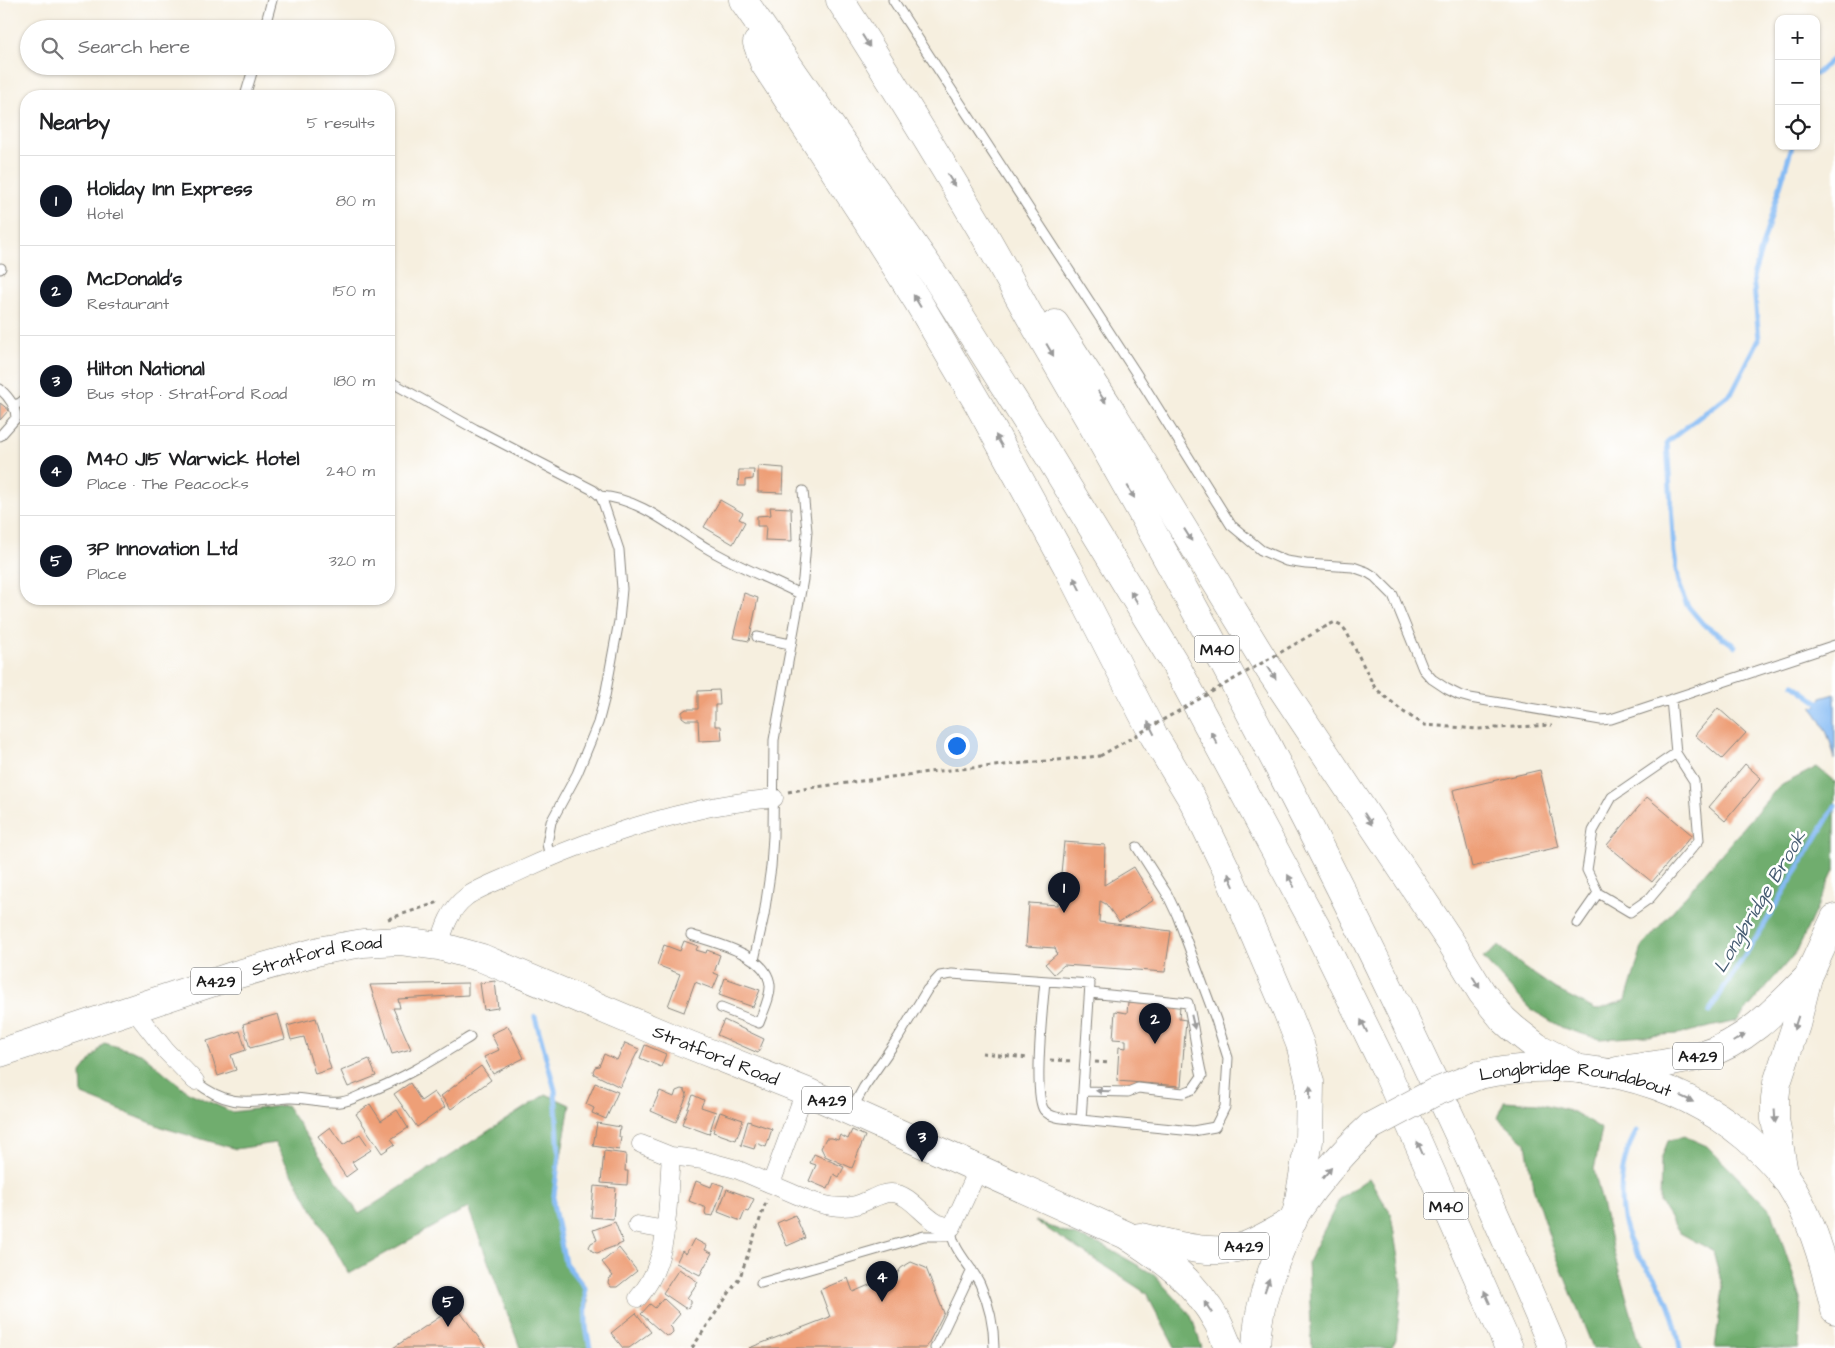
<!DOCTYPE html>
<meta charset="utf-8">
<style>
:root{--surface:#fff;--page:#f2f2f2;--text:#202124;--muted:#757577;--line:#e0e0e0;--accent:#111827}
body{margin:0;font-family:"Architects Daughter",sans-serif;background:var(--page);color:var(--text)}
.controls{position:absolute;right:15px;top:15px;display:grid;overflow:hidden;border-radius:10px;box-shadow:0 1px 4px #0004}
.controls button{width:45px;height:45px;display:grid;place-items:center;padding:0;border:0;border-bottom:1px solid var(--line);background:var(--surface);color:var(--text);font:25px sans-serif}
.you{position:absolute;left:956px;top:745px;width:18px;height:18px;margin:-12px;border:4px solid #fff;border-radius:50%;background:#1a73e8;box-shadow:0 0 0 8px #1a73e833}
.badge{display:grid;place-items:center;width:32px;height:32px;border-radius:50%;background:var(--accent);color:#fff;font-size:16px;font-weight:700}
.pin{position:absolute;translate:-50% -41px;filter:drop-shadow(0 1px 2px #0008)}
.pin::after{content:'';position:absolute;top:26px;width:18px;height:15px;background:inherit;clip-path:polygon(0 0,100% 0,50% 100%)}
.list{margin:0;padding:0;list-style:none}
h2{display:flex;justify-content:space-between;align-items:center;height:65px;margin:0;padding:0 20px;font-size:21px}
h2 small{font-size:16px;font-weight:400;color:var(--muted)}
.list li{display:grid;grid-template-columns:32px 1fr auto;gap:15px;align-items:center;box-sizing:border-box;height:90px;padding:0 20px;border-top:1px solid var(--line)}
.list b{display:block;font-size:19px;white-space:nowrap}
.list p{margin:0;font-size:16px;white-space:nowrap;color:var(--muted)}
.list em{font-size:16px;font-style:normal;color:var(--muted)}
.icon{flex:none;width:28px;height:28px;fill:none;stroke:currentColor;stroke-width:2;stroke-linecap:round;stroke-linejoin:round}
.map{position:relative;flex:none;width:1835px;height:1348px;overflow:hidden}
.search{position:absolute;background:var(--surface);box-shadow:0 1px 4px #0004;left:20px;top:20px;width:375px;height:55px;display:flex;align-items:center;gap:12px;box-sizing:border-box;padding:0 18px;border-radius:28px;color:var(--muted);font-size:19px}
.panel{position:absolute;background:var(--surface);box-shadow:0 1px 4px #0004;left:20px;top:90px;width:375px;height:515px;border-radius:20px}
.map>svg:first-child{display:block}
</style>
<div class="map">
<svg width="1835" height="1348" viewBox="0 0 1835 1348">
<rect width="100%" height="100%" fill="#fff"/>
<filter id="ink" filterUnits="userSpaceOnUse"><feTurbulence type="fractalNoise" baseFrequency=".02" numOctaves="2"/><feDisplacementMap in="SourceGraphic" scale="10" xChannelSelector="R" yChannelSelector="G"/><feConvolveMatrix kernelMatrix="1 2 1 2 8 2 1 2 1" color-interpolation-filters="sRGB"/></filter>
<filter id="wash" filterUnits="userSpaceOnUse"><feTurbulence type="fractalNoise" baseFrequency=".0096" numOctaves="4" result="noise"/><feDisplacementMap in="SourceGraphic" scale="20" xChannelSelector="R" yChannelSelector="G"/><feGaussianBlur stdDeviation="1.12" result="paint"/><feColorMatrix in="noise" values="0 0 0 0 0 0 0 0 0 0 0 0 0 0 0 0 0 1.4 0 .05"/><feComposite in="paint" operator="in"/></filter>
<g filter="url(#wash)">
<rect width="100%" height="100%" fill="#f6efdf"/>
<path fill="#6fad6e" stroke="#466445" d="M1817,767L1835,782V868L1797,951L1737,1021L1678,1034L1599,1039L1563,1028L1530,1009L1483,958L1499,946L1525,968L1557,990L1596,1010L1626,1000L1642,947L1778,787Z
M104,1043L141,1053L188,1092L232,1112L286,1105L359,1214L546,1094L570,1105L553,1203L565,1263L585,1288L588,1301L586,1327L590,1348H520L468,1207L349,1274L275,1143L236,1149L164,1128L82,1095L81,1073Z
M1504,1101L1539,1103L1574,1112L1602,1129L1594,1170L1615,1257L1641,1348H1593L1552,1245L1533,1187L1526,1143L1498,1118Z
M1684,1136L1707,1146L1772,1212L1801,1299L1799,1348H1715L1723,1288L1713,1251L1680,1233L1660,1203L1661,1159L1668,1141Z
M1369,1178L1391,1214L1402,1284L1396,1340L1391,1348H1312L1308,1262L1340,1198Z
M1035,1221L1106,1247L1153,1274L1191,1315L1202,1348H1175L1146,1293Z"/>
<path fill="#85bbf4" stroke="#506c88" d="M1835,694V760C1831,741 1824,722 1812,708L1817,705L1821,698Z"/>
<g fill="none" stroke-linecap="round" stroke-linejoin="round">
<path stroke="#85bbf4" stroke-width="5" d="M1816,74L1835,57
M1735,646L1703,624L1687,605L1680,589L1674,553L1667,442L1732,392L1759,339L1753,277L1792,146
M1794,685L1822,705
M1709,1012L1763,927L1835,806
M535,1017L555,1090L559,1155L553,1203L565,1263L585,1288L586,1327L590,1348
M1637,1131C1617,1163 1615,1220 1636,1252C1645,1266 1657,1278 1664,1293C1672,1311 1677,1329 1680,1348"/>
</g>
<g id="blocks">
<path fill="#ee9f77" d="M0,403L9,410L0,420Z
M758,466L784,468L783,493L758,492Z
M739,470H754L753,479L745,480V486H738Z
M720,500L743,513L739,519L745,522L733,544L704,527Z
M770,507L791,508L792,541L765,540L766,526H757V516L771,515Z
M744,593L758,598L749,641L733,638Z
M719,690L720,705H715V726H721L722,740L699,741L698,720H686L682,717V712L686,709H698V691Z
M1718,708L1746,733L1722,759L1695,735Z
M1745,764L1761,778L1725,821L1709,807Z
M1540,770L1559,847L1472,867L1453,790Z
M1647,797L1692,835L1652,882L1607,845Z
M1064,842L1105,845L1104,885L1134,867L1154,900L1119,922L1106,904L1100,901L1099,922L1171,931L1165,972L1064,965L1054,974L1045,964L1057,954L1055,948L1026,946L1029,903L1058,905Z
M684,941L698,946L696,950L706,953L707,950L720,955L714,973L719,975L713,989L695,982L684,1012L668,1006L680,974L657,965L664,945L680,951Z
M725,978L760,990L753,1007L719,995Z
M495,981L498,1008L484,1010L480,983Z
M468,983V995L398,999L400,1008H393L411,1049L392,1054L370,985Z
M1128,1002L1180,1006L1179,1019L1186,1020L1181,1086L1117,1081L1119,1047L1126,1048V1040L1113,1039L1115,1011L1127,1013Z
M278,1014L285,1039L250,1048L243,1024Z
M316,1018L331,1069L315,1074L304,1037L291,1040L287,1026Z
M724,1020L764,1039L758,1053L717,1035Z
M508,1026L524,1058L493,1074L484,1057L499,1050L491,1034Z
M240,1031L246,1050L231,1055L236,1070L218,1076L207,1041Z
M625,1043L639,1049L620,1087L594,1074L593,1071L595,1067L599,1066L604,1054L617,1060Z
M645,1045L666,1054L661,1067L640,1058Z
M369,1059L376,1076L348,1087L341,1071Z
M481,1066L491,1080L451,1109L441,1096Z
M410,1083L421,1101L434,1092L445,1107L417,1127L394,1094Z
M595,1083L618,1092L606,1119L592,1113L594,1108L586,1104Z
M681,1089L685,1090L687,1095L676,1122L651,1111L660,1091L674,1097L676,1091Z
M693,1095L704,1100L701,1107L716,1112L709,1134L682,1124Z
M370,1104L381,1121L397,1110L408,1128L391,1139L395,1144L382,1153L356,1114Z
M720,1112L743,1120L736,1140L713,1132Z
M748,1121L772,1129L766,1147L756,1143L754,1149L741,1145Z
M597,1123L620,1127L619,1137H621L619,1150L593,1146Z
M330,1127L343,1145L360,1134L371,1150L352,1162L357,1169L346,1177L318,1136Z
M852,1130L865,1136L852,1168L825,1156L821,1148L826,1138H832L838,1140L840,1135L848,1139Z
M604,1151L626,1154L625,1171H628L627,1185L601,1183Z
M814,1154L844,1167L839,1177L834,1174L828,1189L809,1181L816,1165L810,1163Z
M696,1181L711,1187L713,1182L724,1186L713,1216L706,1215L705,1212L706,1208L689,1201Z
M594,1186L616,1188L613,1219L591,1217Z
M727,1189L754,1199L748,1212L745,1211L741,1221L718,1212Z
M795,1215L805,1238L787,1246L777,1223Z
M615,1222L623,1243L597,1253L592,1251L589,1247L591,1243L597,1240L593,1230Z
M694,1239L707,1246L705,1250L712,1253L700,1275L676,1263L682,1251L686,1254Z
M619,1248L637,1271L617,1287H611L608,1283L609,1279L613,1276L602,1262Z
M911,1262L926,1268L944,1313L926,1348H749L830,1317L820,1290L848,1278L853,1292L883,1279L895,1277L901,1268Z
M679,1269L698,1282L687,1298L691,1300V1303L689,1307L685,1308L663,1293Z
M663,1298L680,1314L670,1326L672,1328L673,1332L670,1335L666,1336L641,1314L650,1304L655,1308Z
M456,1306L486,1348H393Z
M636,1313L651,1332L629,1348H623L611,1333Z"/>
</g>
</g>
<g filter="url(#ink)">
<use href="#blocks" fill-opacity="0" stroke="#89867e" stroke-width="1"/>
<g fill="none" stroke-linecap="round" stroke-linejoin="round">
<g stroke="#89867e" stroke-width="11">
<path id="lane" d="M893,0L1136,373L1231,525L1261,550L1286,561L1306,564L1353,567L1367,572L1375,577L1393,595L1423,669L1432,679L1447,689L1459,695L1470,698L1601,720L1611,719L1835,645
M264,29L272,0
M245,96L254,66
M0,269L1,268
M389,381L475,429L593,490L600,496L603,502L619,550L622,589L619,621L605,696L598,723L577,774L551,822L547,844L550,857
M0,389C9,397 16,407 16,418L0,436
M13,405L20,403L26,398
M600,496C641,498 675,530 710,550C739,567 770,579 800,594
M757,637L790,644
M1598,893L1630,912L1650,898L1699,840L1694,781L1676,753
M1577,923L1598,893L1587,870L1593,831L1612,797L1676,753L1671,699
M691,935C715,943 767,954 770,985C771,996 763,1012 759,1023L721,1008
M754,960L764,915L771,867L773,836L774,740L803,579L807,531L803,491
M1045,981C1043,1003 1033,1095 1044,1110C1052,1120 1070,1118 1081,1120
M195,1081C228,1108 248,1102 288,1098C306,1097 323,1104 341,1102C350,1101 358,1096 366,1093C403,1079 436,1058 470,1037
M1083,1091L1128,1092L1138,1088L1183,1093L1193,1089L1202,1076C1196,1052 1194,1027 1188,1003L1090,993
M852,1109L864,1087L898,1038L927,990L940,976L952,974L1090,984L1081,1120L1193,1131L1215,1127L1225,1107L1228,1058L1216,1020L1177,915L1167,894L1137,847
M952,1230C950,1247 973,1268 980,1284C989,1304 994,1326 994,1348
M761,1283L924,1236H951
M935,1348L972,1270"/>
</g>
<g stroke="#89867e" stroke-width="19">
<path id="street" d="M439,946C444,928 450,909 466,897C478,888 503,879 518,872C576,845 635,824 698,810C723,804 748,801 774,798
M133,1009L166,1051L195,1081
M641,1144L671,1156L703,1160L736,1169L771,1184L805,1091
M771,1184C796,1194 828,1213 856,1205C868,1202 880,1192 892,1193C910,1194 922,1215 937,1223C942,1225 947,1226 952,1227L979,1168
M637,1225L666,1230
M638,1298C671,1261 667,1203 671,1156"/>
</g>
<g stroke="#89867e" stroke-width="29">
<g id="highway">
<path d="M743,0L937,279L1050,458L1175,664L1315,925L1386,1070L1509,1348"/>
<path d="M840,0C888,75 935,152 981,229C1000,261 1018,296 1037,329C1229,658 1404,997 1553,1348"/>
<path d="M757,43L764,63L860,210L917,300L979,405L1067,566L1154,736L1193,801L1227,871L1287,1011L1300,1044L1310,1082L1309,1141L1297,1211"/>
<path d="M1055,324L1110,409L1269,669L1452,944L1482,993L1503,1019L1514,1029L1537,1047L1579,1069"/>
<path id="s1" d="M0,1053L235,975L323,950L363,943L381,942L401,941L439,946L482,958L672,1038L805,1091L1126,1235C1166,1261 1194,1280 1218,1323C1222,1331 1225,1340 1229,1348"/>
<path d="M1617,1071C1645,1066 1674,1063 1701,1056C1745,1043 1777,1009 1808,977"/>
<path id="s2" d="M1479,1075C1574,1055 1672,1075 1747,1138C1765,1154 1785,1174 1796,1195C1816,1231 1826,1271 1835,1310"/>
<path d="M1785,1179L1775,1119V1099L1777,1083L1796,1025L1808,977L1835,918"/>
<path d="M1140,1237C1175,1244 1212,1258 1247,1245C1263,1239 1278,1229 1293,1221"/>
<path d="M1256,1348C1257,1310 1269,1276 1284,1241C1288,1231 1292,1219 1298,1210C1319,1179 1344,1151 1371,1126"/>
</g>
</g>
<path stroke="#89867e" stroke-width="3" stroke-dasharray="4 4" stroke-linecap="butt" d="M1323,628L1335,622L1341,625L1346,631L1375,688L1405,713L1425,725L1478,729L1552,725
M788,792L809,788L929,772L1100,756
M388,919L439,902
M982,1053L1028,1058
M1050,1060L1073,1061
M1095,1062L1109,1063
M692,1348L740,1277L767,1199"/>
<use href="#lane" stroke="#fff" stroke-width="9"/>
<use href="#street" stroke="#fff" stroke-width="18"/>
<use href="#highway" stroke="#fff" stroke-width="28"/>
<g stroke="#89867e" stroke-width="29" stroke-linecap="butt">
<path id="highway-bridge" d="M1371,1126L1433,1093L1479,1075"/>
</g>
<path stroke="#89867e" stroke-width="3" stroke-dasharray="4 4" stroke-linecap="butt" d="M1100,756L1323,628"/>
<use href="#highway-bridge" stroke="#fff" stroke-width="28"/>
</g>
<defs><path id="oneway-solid" d="M-6-.8H1V-3.2L6.5 0L1 3.2V.8H-6Z" transform="scale(1.25)"/></defs>
<g fill="#999">
<use href="#oneway-solid" transform="translate(866 41) rotate(58)"/>
<use href="#oneway-solid" transform="translate(951 180) rotate(58)"/>
<use href="#oneway-solid" transform="translate(917 301) rotate(-121)"/>
<use href="#oneway-solid" transform="translate(1050 350) rotate(60)"/>
<use href="#oneway-solid" transform="translate(1102 397) rotate(57)"/>
<use href="#oneway-solid" transform="translate(999 441) rotate(-119)"/>
<use href="#oneway-solid" transform="translate(1131 492) rotate(61)"/>
<use href="#oneway-solid" transform="translate(1188 535) rotate(58)"/>
<use href="#oneway-solid" transform="translate(1077 584) rotate(-117)"/>
<use href="#oneway-solid" transform="translate(1134 597) rotate(-121)"/>
<use href="#oneway-solid" transform="translate(1272 673) rotate(57)"/>
<use href="#oneway-solid" transform="translate(1151 728) rotate(-117)"/>
<use href="#oneway-solid" transform="translate(1214 738) rotate(-118)"/>
<use href="#oneway-solid" transform="translate(1368 819) rotate(57)"/>
<use href="#oneway-solid" transform="translate(1231 880) rotate(-114)"/>
<use href="#oneway-solid" transform="translate(1291 881) rotate(-118)"/>
<use href="#oneway-solid" transform="translate(1476 982) rotate(58)"/>
<use href="#oneway-solid" transform="translate(1193 1022) rotate(77)"/>
<use href="#oneway-solid" transform="translate(1796 1023) rotate(108)"/>
<use href="#oneway-solid" transform="translate(1364 1026) rotate(-116)"/>
<use href="#oneway-solid" transform="translate(1739 1038) rotate(-32)"/>
<use href="#oneway-solid" transform="translate(1103 1091) rotate(-178)"/>
<use href="#oneway-solid" transform="translate(1310 1093) rotate(-92)"/>
<use href="#oneway-solid" transform="translate(1687 1099) rotate(25)"/>
<use href="#oneway-solid" transform="translate(1775 1116) rotate(87)"/>
<use href="#oneway-solid" transform="translate(1420 1148) rotate(-114)"/>
<use href="#oneway-solid" transform="translate(1327 1173) rotate(-50)"/>
<use href="#oneway-solid" transform="translate(1267 1285) rotate(-71)"/>
<use href="#oneway-solid" transform="translate(1487 1297) rotate(-114)"/>
<use href="#oneway-solid" transform="translate(1208 1307) rotate(-123)"/>
</g>
</g>
<g text-anchor="middle" stroke-width="5" stroke-linejoin="round" paint-order="stroke">
<g fill="#fff" stroke="#606060" stroke-width="1">
<rect x="1194.5" y="635.5" width="45" height="27" rx="4"/>
<rect x="191" y="967.5" width="50" height="27" rx="4"/>
<rect x="1673" y="1042.5" width="50" height="27" rx="4"/>
<rect x="802" y="1086.5" width="50" height="27" rx="4"/>
<rect x="1423.5" y="1192.5" width="45" height="27" rx="4"/>
<rect x="1219" y="1232.5" width="50" height="27" rx="4"/>
</g>
<g font-size="16" font-weight="bold" fill="#1c1c1c">
<text x="1217" y="655">M40</text>
<text x="216" y="987">A429</text>
<text x="1698" y="1062">A429</text>
<text x="827" y="1106">A429</text>
<text x="1446" y="1212">M40</text>
<text x="1244" y="1252">A429</text>
</g>
<g font-size="18" fill="#1c1c1c" stroke="#fff">
<text dy="6" stroke="none"><textPath href="#s1" startOffset="332">Stratford Road</textPath></text>
<text dy="6" stroke="none"><textPath href="#s1" startOffset="754">Stratford Road</textPath></text>
<text dy="6" stroke="none"><textPath href="#s2" startOffset="98">Longbridge Roundabout</textPath></text>
</g>
<g font-size="19" font-style="italic" fill="#465c72" stroke="#fff">
<text transform="translate(1759 901) rotate(-59)" y="7">Longbridge Brook</text>
</g>
</g>
</svg>
<div class="controls">
<button>+</button>
<button>−</button>
<button><svg class="icon" aria-label="locate" viewBox="0 0 24 24"><circle cx="12" cy="12" r="6"/><path d="M12 2v4M12 18v4M2 12h4M18 12h4"/></svg></button>
</div>
<div class="you"></div>
<div class="pin badge" style="left:1064px;top:913px">1</div>
<div class="pin badge" style="left:1155px;top:1044px">2</div>
<div class="pin badge" style="left:922px;top:1162px">3</div>
<div class="pin badge" style="left:882px;top:1302px">4</div>
<div class="pin badge" style="left:448px;top:1327px">5</div>
<div class="search"><svg class="icon" aria-label="search" viewBox="0 0 24 24"><circle cx="10" cy="10" r="6"/><path d="M15 15l6 6"/></svg>Search here</div>
<section class="panel">
<h2>Nearby<small>5 results</small></h2>
<ul class="list">
<li><span class="badge">1</span><div><b>Holiday Inn Express</b><p>Hotel</p></div><em>80 m</em></li>
<li><span class="badge">2</span><div><b>McDonald's</b><p>Restaurant</p></div><em>150 m</em></li>
<li><span class="badge">3</span><div><b>Hilton National</b><p>Bus stop · Stratford Road</p></div><em>180 m</em></li>
<li><span class="badge">4</span><div><b>M40 J15 Warwick Hotel</b><p>Place · The Peacocks</p></div><em>240 m</em></li>
<li><span class="badge">5</span><div><b>3P Innovation Ltd</b><p>Place</p></div><em>320 m</em></li>
</ul>
</section>
</div>
